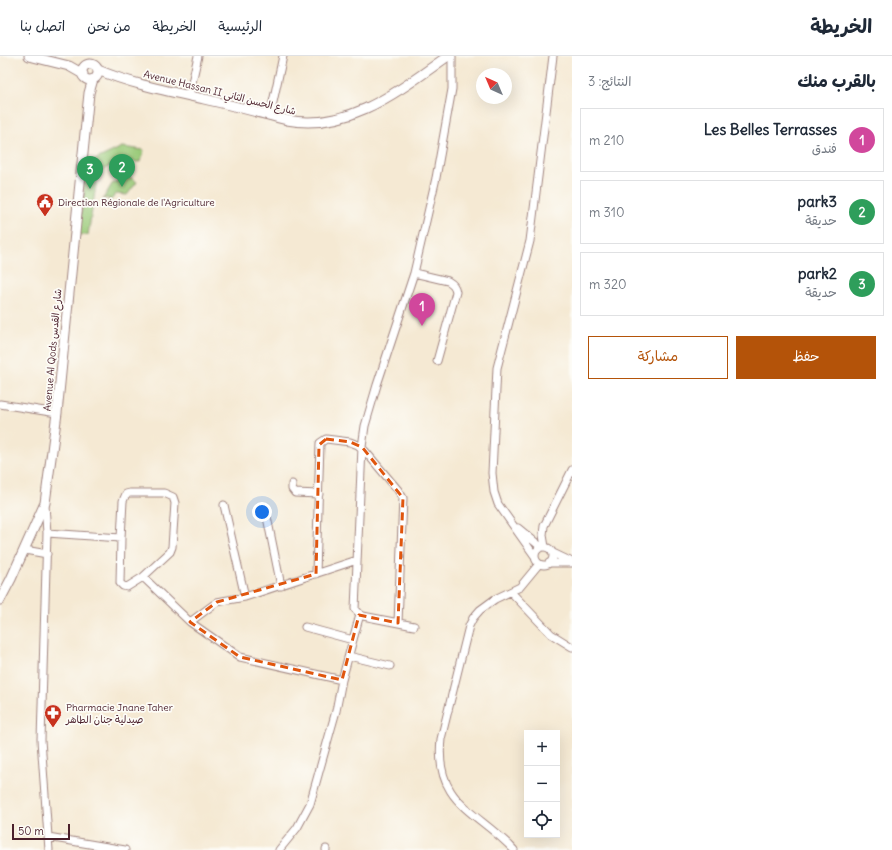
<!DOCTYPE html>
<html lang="ar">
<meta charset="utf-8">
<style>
:root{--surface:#fff;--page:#f2f2f3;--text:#1f2937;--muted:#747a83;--line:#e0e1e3;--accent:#b45309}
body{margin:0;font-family:Delius,"Playpen Sans Arabic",sans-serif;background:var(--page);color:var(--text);direction:rtl}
.controls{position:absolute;right:12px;bottom:12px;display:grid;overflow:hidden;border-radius:0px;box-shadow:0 4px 16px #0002}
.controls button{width:36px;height:36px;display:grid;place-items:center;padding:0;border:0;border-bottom:1px solid var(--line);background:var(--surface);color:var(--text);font:20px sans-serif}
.compass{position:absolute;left:476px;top:12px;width:36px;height:36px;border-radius:50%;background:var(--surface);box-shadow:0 4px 16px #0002;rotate:316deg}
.scale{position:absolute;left:12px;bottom:10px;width:58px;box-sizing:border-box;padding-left:4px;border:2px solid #4a1f2b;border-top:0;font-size:11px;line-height:14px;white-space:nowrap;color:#4a1f2b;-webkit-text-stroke:3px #fdfcf7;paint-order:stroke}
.you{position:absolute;left:262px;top:456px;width:14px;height:14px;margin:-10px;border:3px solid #fff;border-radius:50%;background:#1a73e8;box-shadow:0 0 0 6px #1a73e833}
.badge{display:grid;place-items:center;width:26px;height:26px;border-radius:50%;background:var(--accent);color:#fff;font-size:13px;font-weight:700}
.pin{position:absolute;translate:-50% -33px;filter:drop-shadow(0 1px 2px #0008)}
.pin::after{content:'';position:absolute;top:21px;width:14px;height:12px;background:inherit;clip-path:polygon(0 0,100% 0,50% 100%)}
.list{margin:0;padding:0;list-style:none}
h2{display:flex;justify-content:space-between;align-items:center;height:52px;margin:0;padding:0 16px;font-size:17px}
h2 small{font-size:13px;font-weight:400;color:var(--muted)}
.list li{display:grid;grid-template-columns:26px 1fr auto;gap:12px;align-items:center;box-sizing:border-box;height:64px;margin:0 8px 8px;padding:0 8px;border:1px solid var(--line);border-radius:0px}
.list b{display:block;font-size:15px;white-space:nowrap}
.list p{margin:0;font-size:13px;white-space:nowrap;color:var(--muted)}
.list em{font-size:13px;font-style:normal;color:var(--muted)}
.actions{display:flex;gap:8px;padding:12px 16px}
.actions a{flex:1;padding:9px 0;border:1px solid var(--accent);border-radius:0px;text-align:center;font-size:14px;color:var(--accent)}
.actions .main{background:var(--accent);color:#fff}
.icon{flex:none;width:22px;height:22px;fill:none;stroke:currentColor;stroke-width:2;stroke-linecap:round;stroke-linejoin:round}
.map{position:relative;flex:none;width:572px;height:794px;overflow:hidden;direction:ltr}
header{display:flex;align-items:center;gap:24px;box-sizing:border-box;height:56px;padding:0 20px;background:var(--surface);border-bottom:1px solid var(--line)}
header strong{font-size:19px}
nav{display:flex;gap:22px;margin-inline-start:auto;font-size:14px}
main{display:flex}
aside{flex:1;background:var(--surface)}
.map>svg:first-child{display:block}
</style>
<header>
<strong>الخريطة</strong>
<nav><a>الرئيسية</a><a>الخريطة</a><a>من نحن</a><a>اتصل بنا</a></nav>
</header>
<main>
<aside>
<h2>بالقرب منك<small>النتائج: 3</small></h2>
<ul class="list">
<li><span class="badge" style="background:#d1479c">1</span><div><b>Les Belles Terrasses</b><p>فندق</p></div><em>210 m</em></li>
<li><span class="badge" style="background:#2e9e5b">2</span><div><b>park3</b><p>حديقة</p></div><em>310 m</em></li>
<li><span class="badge" style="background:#2e9e5b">3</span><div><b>park2</b><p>حديقة</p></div><em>320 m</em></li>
</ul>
<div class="actions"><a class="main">حفظ</a><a>مشاركة</a></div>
</aside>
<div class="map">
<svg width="572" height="794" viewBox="0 0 572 794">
<rect width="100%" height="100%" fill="#fdfcf7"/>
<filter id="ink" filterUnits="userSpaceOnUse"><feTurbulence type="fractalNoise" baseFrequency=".025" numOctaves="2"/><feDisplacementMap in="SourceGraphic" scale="8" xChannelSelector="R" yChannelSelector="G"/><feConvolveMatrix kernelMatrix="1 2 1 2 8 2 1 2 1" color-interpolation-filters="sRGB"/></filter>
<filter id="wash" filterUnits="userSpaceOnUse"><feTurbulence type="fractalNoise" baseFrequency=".012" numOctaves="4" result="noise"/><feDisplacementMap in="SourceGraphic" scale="16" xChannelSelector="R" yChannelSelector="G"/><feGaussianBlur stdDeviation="0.9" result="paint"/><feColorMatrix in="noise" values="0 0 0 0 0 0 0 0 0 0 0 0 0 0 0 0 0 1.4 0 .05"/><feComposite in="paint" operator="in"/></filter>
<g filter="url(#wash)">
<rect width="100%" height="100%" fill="#f5e9d3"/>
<path fill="#9bcb7a" stroke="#727552" d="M122,91L144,94L141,106L118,105L98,117L88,179H74L83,150L86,108Z
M127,119L137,126L127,139L116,138L109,146V142L103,143L112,128Z"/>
</g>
<g filter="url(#ink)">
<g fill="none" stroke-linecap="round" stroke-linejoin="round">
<g stroke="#a0847f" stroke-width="9">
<path id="minor" d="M189,40L198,0
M270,60L283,0
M414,217L448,225C453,228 455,230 456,236L437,305
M0,348L57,357
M292,428V433L295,437L319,438
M45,449L47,477L41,684L49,794
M224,449L245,541
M267,461L281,530
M518,472L541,491
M47,477L121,482L120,527L123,530L127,531L143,521L170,496L172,491L175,447L173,441L164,437H130L126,438L123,445L121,482
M535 500a9 9 0 1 1 18 0a9 9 0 1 1-18 0Z
M545,491L543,479L544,470L572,414
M25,494L47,498
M553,497L572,506
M534,499L498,448L494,436L492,417L497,312L530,185L553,0
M549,507H572
M316,518L320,387L326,383L350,386L358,389L365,395L398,434L403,442L398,567
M143,521L190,566L240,601L342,624
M511,536L551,578L572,591
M190,566L217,546L245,541L357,504
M414,570L363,560L360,558L355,553L362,391L365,370L377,329L414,217L436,122L452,33V0
M305,571L353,584
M349,600L390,610
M48,781L125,794
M326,793V794
M279,794L297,772L310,748L336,655L342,624L360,558
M514,794C478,755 434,748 441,683L469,570L473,562L480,554L495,543L520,531L539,508"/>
</g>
<g stroke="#a0847f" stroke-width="11">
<path id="tertiary" d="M29,0L69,10L83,18
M82 16a8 8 0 1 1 16 0a8 8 0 1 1-16 0Z
M98,14C131,28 168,35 204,43C232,49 260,57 287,64C349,76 401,33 448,0
M0,544L11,523L45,447L57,357L89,37L93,23"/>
</g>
<use href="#minor" stroke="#fff" stroke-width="7"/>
<use href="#tertiary" stroke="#fff" stroke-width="9"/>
</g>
</g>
<path fill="none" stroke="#e0560e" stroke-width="3" stroke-dasharray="8 5" stroke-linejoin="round" d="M326,383L350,386L362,391L403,442L398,567L359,559L342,624L240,601L190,566L217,546L316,518L319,389Z"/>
<defs>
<g id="civic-pin" transform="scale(0.9)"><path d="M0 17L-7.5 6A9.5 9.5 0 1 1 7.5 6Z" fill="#c8321e" stroke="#fdfcf7"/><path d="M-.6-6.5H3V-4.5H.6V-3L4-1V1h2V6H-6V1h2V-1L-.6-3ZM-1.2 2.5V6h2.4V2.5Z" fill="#fff"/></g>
<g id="pharmacy-pin" transform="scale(0.9)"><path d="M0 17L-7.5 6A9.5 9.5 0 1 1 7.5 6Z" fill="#c8321e" stroke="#fdfcf7"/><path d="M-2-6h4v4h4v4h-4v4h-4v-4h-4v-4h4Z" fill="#fff"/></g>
</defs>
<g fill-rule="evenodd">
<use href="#civic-pin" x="45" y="146"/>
<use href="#pharmacy-pin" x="53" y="657"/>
</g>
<g text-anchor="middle" stroke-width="3.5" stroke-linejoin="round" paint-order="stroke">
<g font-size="10" fill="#4a1f2b" stroke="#fdfcf7">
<text transform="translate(220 36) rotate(14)" y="4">Avenue Hassan II شارع الحسن الثاني</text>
<text transform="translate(52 294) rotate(-85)" y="4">Avenue Al Qods شارع القدس</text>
</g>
<g font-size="10" fill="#4a1f2b" stroke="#fdfcf7" text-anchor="start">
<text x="58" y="150">Direction Régionale de l'Agriculture</text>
<text x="66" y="655">Pharmacie Jnane Taher<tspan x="66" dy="12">صيدلية جنان الطاهر</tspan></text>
</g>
</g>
</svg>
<div class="controls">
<button>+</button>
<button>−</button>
<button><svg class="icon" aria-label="locate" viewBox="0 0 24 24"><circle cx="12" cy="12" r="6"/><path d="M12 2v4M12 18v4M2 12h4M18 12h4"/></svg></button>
</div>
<svg class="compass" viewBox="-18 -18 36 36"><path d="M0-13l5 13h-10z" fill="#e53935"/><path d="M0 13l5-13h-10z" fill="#747a83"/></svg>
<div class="scale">50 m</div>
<div class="you"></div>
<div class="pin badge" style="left:422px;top:270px;background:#d1479c">1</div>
<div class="pin badge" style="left:122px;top:131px;background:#2e9e5b">2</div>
<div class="pin badge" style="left:90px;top:133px;background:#2e9e5b">3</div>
</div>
</main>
